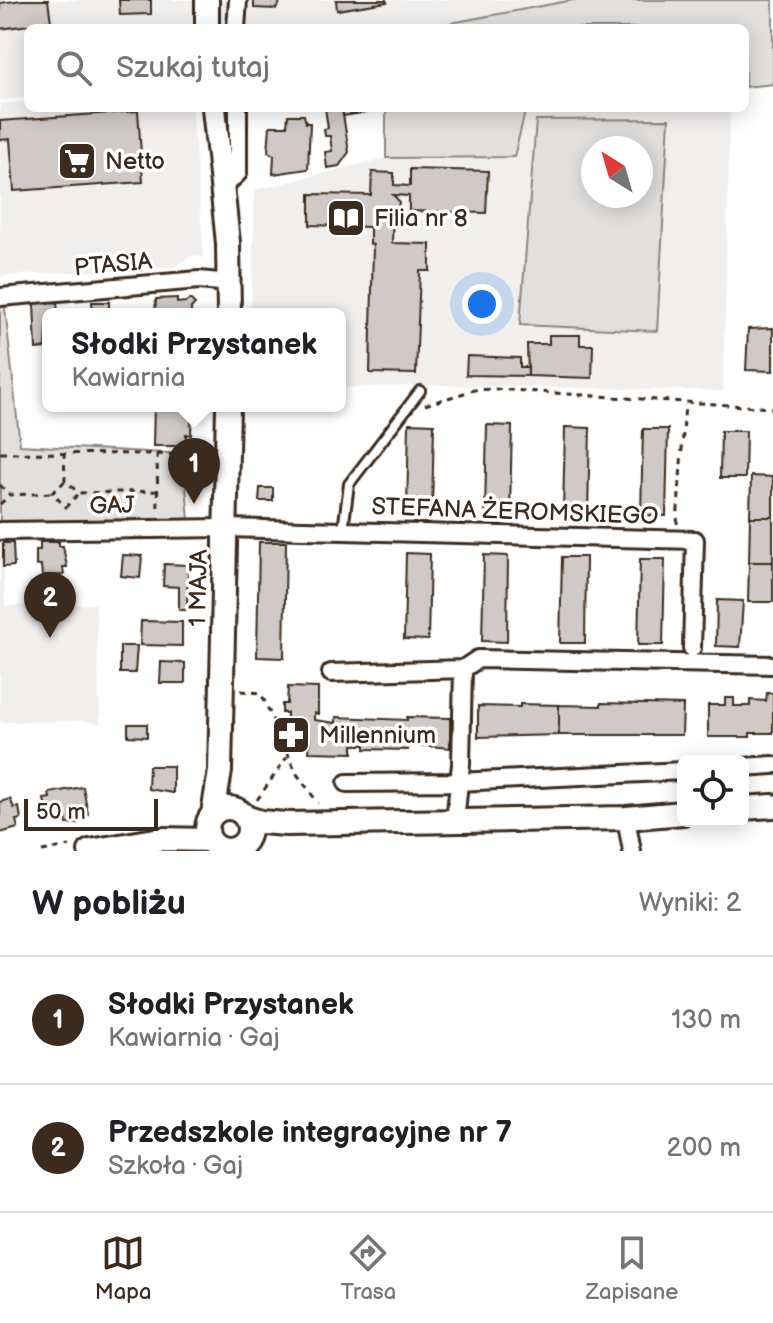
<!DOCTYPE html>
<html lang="pl">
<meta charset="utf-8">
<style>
:root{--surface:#fff;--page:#f2f2f2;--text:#202124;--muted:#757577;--line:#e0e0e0;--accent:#3b2a1e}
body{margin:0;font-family:"Balsamiq Sans",sans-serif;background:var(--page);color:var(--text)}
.controls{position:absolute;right:24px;bottom:24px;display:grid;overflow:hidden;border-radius:12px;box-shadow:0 4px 20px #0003}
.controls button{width:72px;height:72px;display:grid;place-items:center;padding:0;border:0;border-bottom:2px solid var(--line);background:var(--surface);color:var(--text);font:40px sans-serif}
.compass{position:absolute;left:581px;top:136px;width:72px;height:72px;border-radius:50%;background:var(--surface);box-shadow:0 4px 20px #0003;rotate:323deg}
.scale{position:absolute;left:24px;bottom:20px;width:134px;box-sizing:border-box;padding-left:8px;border:4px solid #3b2a1e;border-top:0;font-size:22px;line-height:28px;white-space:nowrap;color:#3b2a1e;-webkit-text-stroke:6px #fff;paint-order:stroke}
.you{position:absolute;left:482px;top:304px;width:28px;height:28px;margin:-20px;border:6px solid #fff;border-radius:50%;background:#1a73e8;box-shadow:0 0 0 12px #1a73e833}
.badge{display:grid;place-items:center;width:52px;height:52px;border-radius:50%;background:var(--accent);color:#fff;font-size:26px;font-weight:700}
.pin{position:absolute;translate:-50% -66px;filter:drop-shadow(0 2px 4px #0008)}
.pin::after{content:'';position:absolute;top:42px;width:28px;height:24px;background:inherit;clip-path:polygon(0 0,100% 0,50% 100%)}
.popup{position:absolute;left:42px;top:308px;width:304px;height:104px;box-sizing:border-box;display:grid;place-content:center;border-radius:12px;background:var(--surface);filter:drop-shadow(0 2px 6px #0005);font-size:26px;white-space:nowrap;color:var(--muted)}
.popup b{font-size:30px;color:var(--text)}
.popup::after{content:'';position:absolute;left:50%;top:100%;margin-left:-16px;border:16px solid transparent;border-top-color:var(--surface)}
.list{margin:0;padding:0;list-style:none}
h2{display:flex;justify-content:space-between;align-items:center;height:104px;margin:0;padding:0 32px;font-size:34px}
h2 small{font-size:26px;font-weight:400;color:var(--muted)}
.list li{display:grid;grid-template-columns:52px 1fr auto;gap:24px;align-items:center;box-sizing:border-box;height:128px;padding:0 32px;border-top:2px solid var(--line)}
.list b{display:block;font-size:30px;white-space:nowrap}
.list p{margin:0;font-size:26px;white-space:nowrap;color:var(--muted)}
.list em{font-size:26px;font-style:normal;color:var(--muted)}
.icon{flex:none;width:44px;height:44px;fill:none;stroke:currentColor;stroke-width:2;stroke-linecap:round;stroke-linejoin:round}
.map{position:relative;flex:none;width:773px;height:851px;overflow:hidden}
.search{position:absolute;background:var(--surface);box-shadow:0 4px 20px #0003;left:24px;right:24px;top:24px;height:88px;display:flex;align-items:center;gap:20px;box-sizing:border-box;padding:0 28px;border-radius:12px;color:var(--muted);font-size:30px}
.sheet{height:360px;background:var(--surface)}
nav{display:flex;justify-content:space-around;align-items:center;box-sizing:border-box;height:112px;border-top:2px solid var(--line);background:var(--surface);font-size:22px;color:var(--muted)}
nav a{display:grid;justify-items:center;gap:4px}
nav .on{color:var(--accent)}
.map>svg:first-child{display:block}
</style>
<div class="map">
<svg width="773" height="851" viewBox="0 0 773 851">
<rect width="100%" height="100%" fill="#fff"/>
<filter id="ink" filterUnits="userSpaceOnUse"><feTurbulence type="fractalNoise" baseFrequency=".0125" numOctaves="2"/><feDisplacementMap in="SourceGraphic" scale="16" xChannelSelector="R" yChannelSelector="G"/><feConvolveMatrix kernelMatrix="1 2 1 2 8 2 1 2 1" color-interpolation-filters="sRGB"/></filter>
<g filter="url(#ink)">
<path fill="#f1efee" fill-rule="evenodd" d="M0,0H573L424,28H28V98L0,100Z
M28,102V108H192L204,258L193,255L174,267L0,276V103Z
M526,108H730L723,391L438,385L340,388V314H251L255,190L386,158L514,157ZM593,148H641V196H593Z
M3,543L5,606L96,604L100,724L86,721L0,722V544Z"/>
<path fill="#e2e0de" stroke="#8e857e" stroke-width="2" fill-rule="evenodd" d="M573,0H773V84L745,87V28H424Z
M386,108H526L514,157L386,158Z
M669,119L657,331L520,325L536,120ZM641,148V196H593V148Z
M0,299L5,308L20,445L183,454L189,519L0,522Z"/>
<path fill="#cfcac7" stroke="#3b2a1e" stroke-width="2" d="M22,0H48L51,22L0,29V3Z
M119,0H151V14L120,15Z
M254,0H280L279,5L276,9L254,8Z
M336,0H386L387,2L337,10Z
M325,108H342L349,152L339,166L327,168L325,152L332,151L330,136H325L324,129L328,128Z
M342,108H373L374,111L343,116Z
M138,111L143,182L14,191L10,139L0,140V121Z
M288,115H304L306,123H310L308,169L273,174L274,155L268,152L270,126H287Z
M410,169L488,171L486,213L409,211V196L393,195L399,201L398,209L393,212L392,243L430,244V271H420L416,374L370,373L373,245L370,244V227L310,225V194L371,195L372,172L394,173V185L410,186Z
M177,298V303L186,302L190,299L195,304L191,308V314H155L156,299Z
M57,302L58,314H48L46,348L36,349L34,303Z
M92,302H109V314H93Z
M773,328V371L746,370L748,329Z
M549,335H580V345H593L592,378L528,376L527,344H549Z
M467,356L520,358V367H528V376L466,375Z
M154,406H192L191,435L186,434V446H153Z
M409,423L434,424L432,510L407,509Z
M487,425L512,426L510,512L485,511Z
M565,427L590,428L588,514L563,513Z
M643,429H668L666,516L641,515Z
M721,431H746L745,478H720Z
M751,476L773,477V517H750Z
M260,488H273V501H259Z
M750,517H773V562H749Z
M40,542H59V546H63L67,567H63L64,575L42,576L41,565L36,566V550H40Z
M259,542H286L284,658L257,657Z
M3,543H13L14,566L3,567Z
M406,553L430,554L428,640L404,639Z
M123,555L142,556L140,578L121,576Z
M484,555L508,556L507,642L482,641Z
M562,557H586L585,643H560Z
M640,559H665L663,645H638Z
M749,562H773V602H748Z
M164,564L188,565L187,610H179V587L163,586Z
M717,600L743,601L740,647L716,646Z
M141,621L182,622V646L140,645Z
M120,646H137L135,673H120Z
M161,662L185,663V683H160Z
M288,687L318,688V714L314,713V720L336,723V717L407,720V717L450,718V748L416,745L408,747V750L365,749V745H353V753L309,752L310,739H287V713H282V704H287Z
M767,693H773V733H750V737H708V705H725V698H734V706H750V700L766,701Z
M601,703L683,705L682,735H559V705L601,706Z
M520,704L559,705V735L478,737V706L520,707Z
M128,724H147V737L128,736Z
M149,766H173V793L148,789Z
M83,787L88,814L76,816L78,823L67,824L66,818L54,820L52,807L46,808L44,799L50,798L49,793Z
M10,799L14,808L19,807L21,819L16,820L18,828L0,833V802Z"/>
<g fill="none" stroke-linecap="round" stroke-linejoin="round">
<g stroke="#3b2a1e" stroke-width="14">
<path id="lane" d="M343,530L349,484L420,391"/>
</g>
<g stroke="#3b2a1e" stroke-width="22">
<path id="street" d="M236,28L238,0
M222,188L238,173V108
M0,297L199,280L230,283
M0,531L225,528L695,540L692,648
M331,673L463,669L478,659L773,665
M743,767L773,765
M347,783L458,782L683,771
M626,818L632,851
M455,821L461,764L463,669"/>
</g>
<g stroke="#3b2a1e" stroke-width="28">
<path id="secondary" d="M207,0V28
M214,108L228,243L229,314
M207 829a21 21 0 1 1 42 0a21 21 0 1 1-42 0Z
M743,808L773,806
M213,814L220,771L228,406
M245,817L261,822L286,824L626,818L683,813
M90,851L161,839L209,840"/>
</g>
<path stroke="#3b2a1e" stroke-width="3" stroke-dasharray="6 6" stroke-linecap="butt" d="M425,405L474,390L495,389L773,408
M64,452L65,481L79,493L158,491
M0,453L157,454L158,513
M157,454L209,456
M65,481L52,493L66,507L79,493
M0,485L10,495L52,493
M0,504L9,496
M677,524L685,404
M241,691L261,693L297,774L318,803
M257,800L287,757
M42,851L70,846"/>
<use href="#lane" stroke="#fff" stroke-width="8"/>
<use href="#street" stroke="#fff" stroke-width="16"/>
<use href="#secondary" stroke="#fff" stroke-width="22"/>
</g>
</g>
<defs>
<g id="supermarket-square" transform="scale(2)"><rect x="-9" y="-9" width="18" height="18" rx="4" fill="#3b2a1e" stroke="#fff"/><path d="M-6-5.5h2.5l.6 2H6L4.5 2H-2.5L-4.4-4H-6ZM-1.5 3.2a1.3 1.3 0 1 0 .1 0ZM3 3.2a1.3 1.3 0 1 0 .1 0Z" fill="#fff"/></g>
<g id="library-square" transform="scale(2)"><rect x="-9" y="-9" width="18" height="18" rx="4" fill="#3b2a1e" stroke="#fff"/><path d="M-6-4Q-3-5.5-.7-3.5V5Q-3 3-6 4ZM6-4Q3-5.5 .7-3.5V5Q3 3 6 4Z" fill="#fff"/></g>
<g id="pharmacy-square" transform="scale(2)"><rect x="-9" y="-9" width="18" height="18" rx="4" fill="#3b2a1e" stroke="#fff"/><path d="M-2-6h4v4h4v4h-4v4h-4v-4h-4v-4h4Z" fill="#fff"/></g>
</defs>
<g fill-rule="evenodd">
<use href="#supermarket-square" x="77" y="161"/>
<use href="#library-square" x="346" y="218"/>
<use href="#pharmacy-square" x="291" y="735"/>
</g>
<g text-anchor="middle" stroke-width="7" stroke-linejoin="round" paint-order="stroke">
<g font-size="24" fill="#3b2a1e" stroke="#fff" text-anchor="start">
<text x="105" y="169">Netto</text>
<text x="374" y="226">Filia nr 8</text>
<text x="319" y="743">Millennium</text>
</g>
<g font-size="24" fill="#3b2a1e" stroke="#fff">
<text transform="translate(113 264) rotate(-5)" y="8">PTASIA</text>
<text transform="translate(112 505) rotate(-1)" y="8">GAJ</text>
<text transform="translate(515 511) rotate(2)" y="8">STEFANA ŻEROMSKIEGO</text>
<text transform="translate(198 588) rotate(-89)" y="8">1 MAJA</text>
</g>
</g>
</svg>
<div class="controls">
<button><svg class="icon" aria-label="locate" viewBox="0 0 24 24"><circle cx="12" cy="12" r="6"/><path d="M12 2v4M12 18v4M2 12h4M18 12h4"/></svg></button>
</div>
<svg class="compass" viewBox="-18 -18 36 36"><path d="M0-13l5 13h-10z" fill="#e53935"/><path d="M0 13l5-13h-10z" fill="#757577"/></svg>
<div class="scale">50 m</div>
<div class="you"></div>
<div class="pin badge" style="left:194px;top:504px">1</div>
<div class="popup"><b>Słodki Przystanek</b>Kawiarnia</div>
<div class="pin badge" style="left:50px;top:638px">2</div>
<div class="search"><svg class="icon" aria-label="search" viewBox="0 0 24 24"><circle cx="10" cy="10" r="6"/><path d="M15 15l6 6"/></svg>Szukaj tutaj</div>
</div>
<section class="sheet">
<h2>W pobliżu<small>Wyniki: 2</small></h2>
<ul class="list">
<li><span class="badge">1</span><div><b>Słodki Przystanek</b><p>Kawiarnia · Gaj</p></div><em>130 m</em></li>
<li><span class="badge">2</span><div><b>Przedszkole integracyjne nr 7</b><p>Szkoła · Gaj</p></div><em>200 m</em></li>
</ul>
</section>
<nav>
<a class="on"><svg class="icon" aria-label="map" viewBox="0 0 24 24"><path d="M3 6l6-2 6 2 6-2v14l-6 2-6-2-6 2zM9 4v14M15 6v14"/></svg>Mapa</a>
<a><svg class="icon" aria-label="directions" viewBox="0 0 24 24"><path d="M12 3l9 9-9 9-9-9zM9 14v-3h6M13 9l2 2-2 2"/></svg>Trasa</a>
<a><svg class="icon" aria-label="saved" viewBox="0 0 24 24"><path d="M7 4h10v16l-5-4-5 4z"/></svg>Zapisane</a>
</nav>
